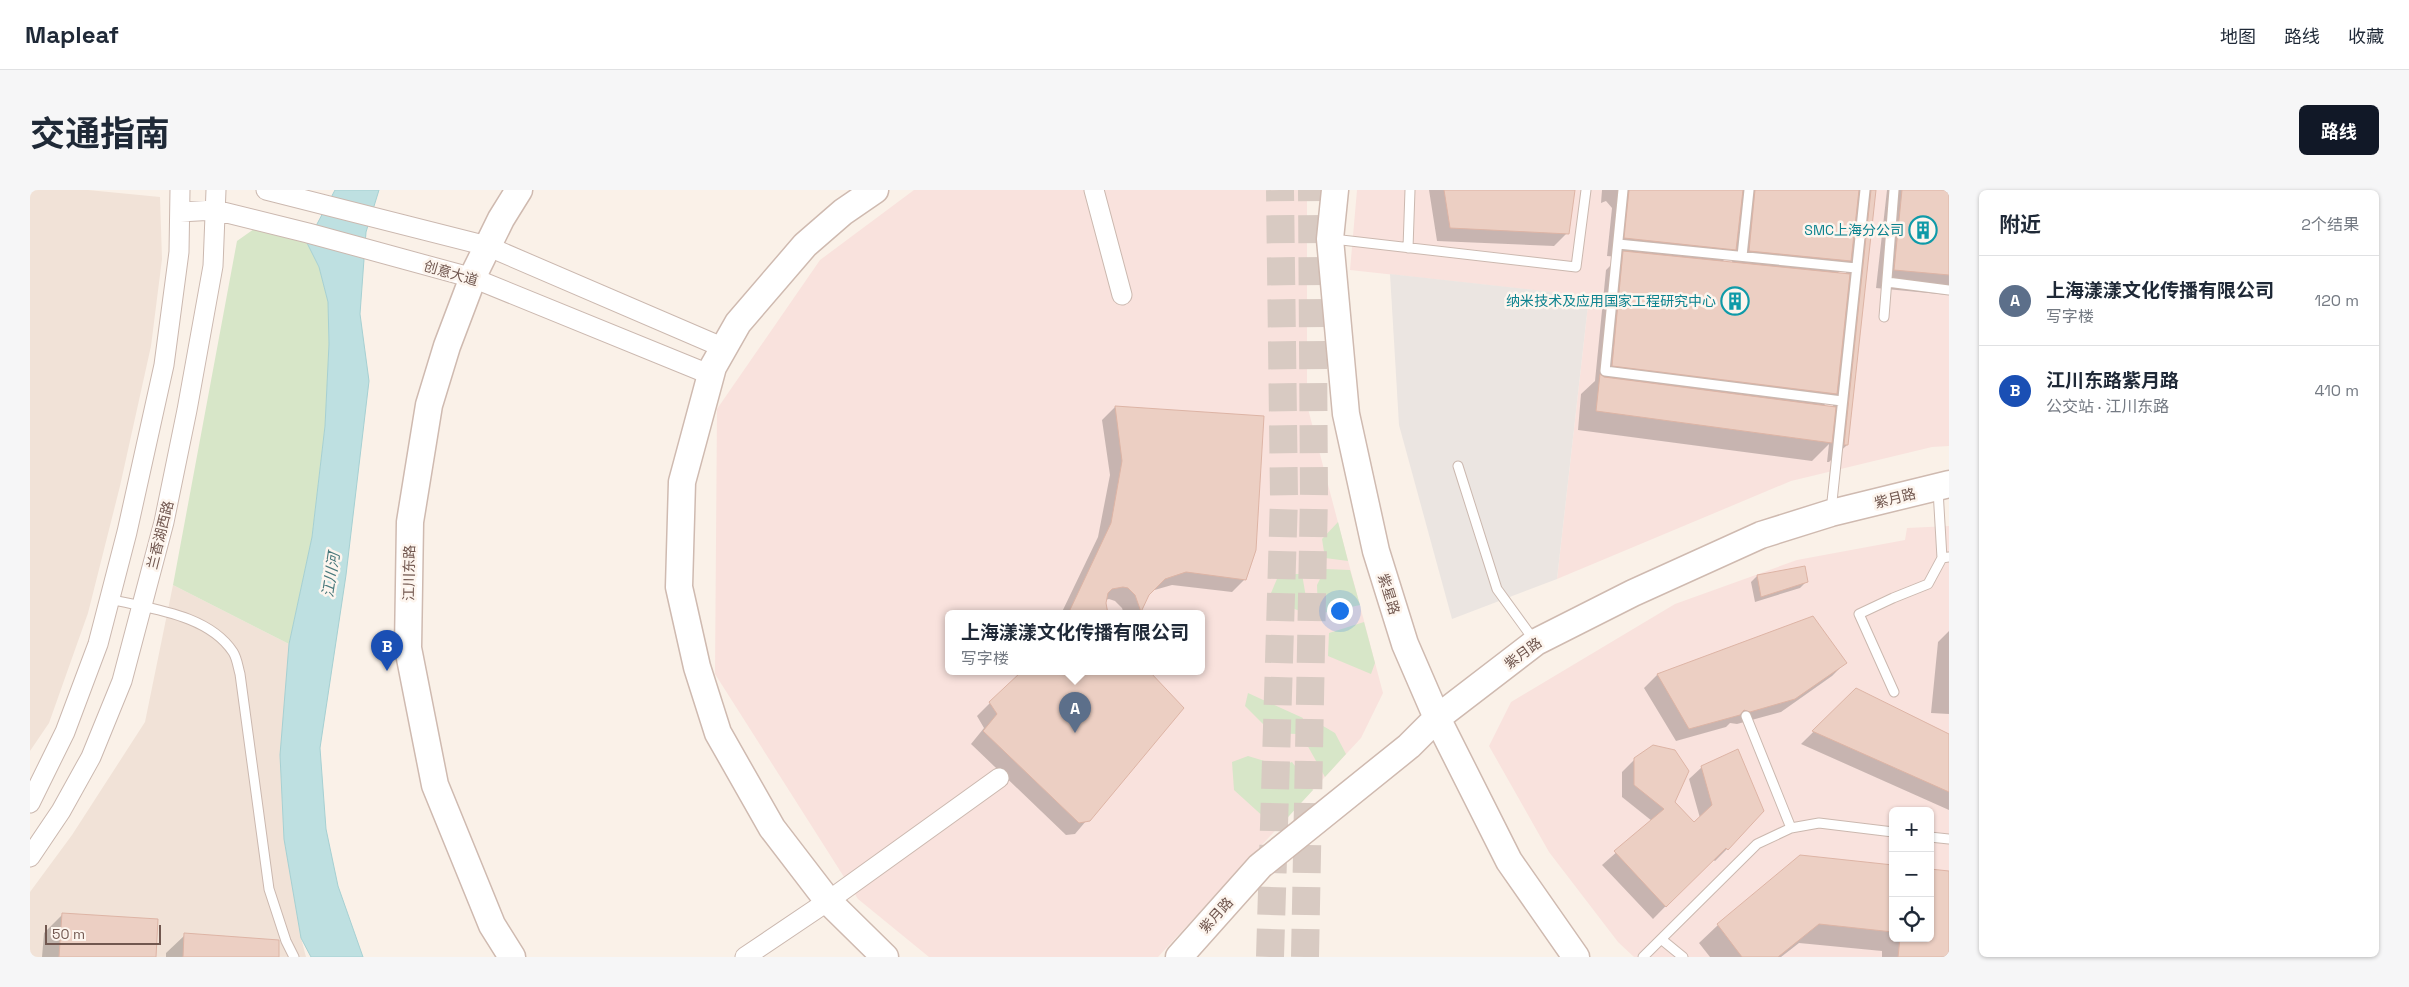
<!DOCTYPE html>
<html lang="zh">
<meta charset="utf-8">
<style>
:root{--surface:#fff;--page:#f6f6f7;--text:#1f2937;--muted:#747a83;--line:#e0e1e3;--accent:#111827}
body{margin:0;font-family:"Space Grotesk","Noto Sans SC",sans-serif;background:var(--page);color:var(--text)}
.controls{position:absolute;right:15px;bottom:15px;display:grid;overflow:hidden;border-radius:8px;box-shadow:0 1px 4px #0004}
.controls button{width:45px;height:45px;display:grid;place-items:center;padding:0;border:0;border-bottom:1px solid var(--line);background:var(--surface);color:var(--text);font:25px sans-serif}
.scale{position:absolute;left:15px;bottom:12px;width:116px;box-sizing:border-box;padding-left:5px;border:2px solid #71574f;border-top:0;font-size:14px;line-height:18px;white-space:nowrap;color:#71574f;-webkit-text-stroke:4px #fdf5ee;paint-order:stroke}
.you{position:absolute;left:1309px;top:420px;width:18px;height:18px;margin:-12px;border:4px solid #fff;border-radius:50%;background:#1a73e8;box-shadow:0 0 0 8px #1a73e833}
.badge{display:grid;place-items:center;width:32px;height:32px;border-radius:50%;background:var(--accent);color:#fff;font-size:16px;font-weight:700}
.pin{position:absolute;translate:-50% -41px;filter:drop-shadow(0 1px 2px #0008)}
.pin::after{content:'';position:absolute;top:26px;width:18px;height:15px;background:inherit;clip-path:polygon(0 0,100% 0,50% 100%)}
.popup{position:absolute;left:915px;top:420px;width:260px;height:65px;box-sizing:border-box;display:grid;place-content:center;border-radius:8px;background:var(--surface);filter:drop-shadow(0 1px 4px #0005);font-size:16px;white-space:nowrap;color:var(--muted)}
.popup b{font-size:19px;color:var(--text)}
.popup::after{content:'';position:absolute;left:50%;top:100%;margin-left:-10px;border:10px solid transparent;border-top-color:var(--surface)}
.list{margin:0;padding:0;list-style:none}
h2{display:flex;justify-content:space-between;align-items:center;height:65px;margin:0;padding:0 20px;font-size:21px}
h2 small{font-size:16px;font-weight:400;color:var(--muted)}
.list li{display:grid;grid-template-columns:32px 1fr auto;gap:15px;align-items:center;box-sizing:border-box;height:90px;padding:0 20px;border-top:1px solid var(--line)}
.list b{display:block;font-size:19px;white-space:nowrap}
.list p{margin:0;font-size:16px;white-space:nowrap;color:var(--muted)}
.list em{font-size:16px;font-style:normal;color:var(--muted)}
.icon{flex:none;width:28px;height:28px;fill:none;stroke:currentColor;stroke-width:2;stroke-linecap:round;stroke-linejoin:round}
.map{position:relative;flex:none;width:1919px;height:767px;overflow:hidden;border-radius:8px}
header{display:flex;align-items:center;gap:30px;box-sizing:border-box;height:70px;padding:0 25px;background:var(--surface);border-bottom:1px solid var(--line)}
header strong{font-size:24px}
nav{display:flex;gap:28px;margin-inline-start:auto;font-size:18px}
.intro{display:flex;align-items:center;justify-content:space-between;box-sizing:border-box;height:120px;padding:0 30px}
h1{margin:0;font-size:35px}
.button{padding:12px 22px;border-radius:8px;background:var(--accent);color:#fff;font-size:18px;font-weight:700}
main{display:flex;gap:30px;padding:0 30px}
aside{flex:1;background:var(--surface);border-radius:8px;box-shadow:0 1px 4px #0004}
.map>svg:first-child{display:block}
</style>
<header>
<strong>Mapleaf</strong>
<nav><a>地图</a><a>路线</a><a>收藏</a></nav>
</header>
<div class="intro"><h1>交通指南</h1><a class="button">路线</a></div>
<main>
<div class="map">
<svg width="1919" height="767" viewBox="0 0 1919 767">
<rect width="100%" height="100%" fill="#faf1e8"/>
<path fill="#f1e2d7" d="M0,0H58L130,7L132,69L121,156L90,296L58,423L19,533L0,561Z
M143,395L259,454L250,565L254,649L271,748L276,767H0V702L42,645L115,532Z"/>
<path fill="#f9e2dd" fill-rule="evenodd" d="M884,0H1277V215L1353,503L1331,548L1128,767H899L828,709L685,484L687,219L790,70ZM919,424H1171V482H919Z
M1327,0H1919V256L1902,257L1761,291L1527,389L1559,106L1320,80Z
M1919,336V767H1604L1588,752L1519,662L1459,556L1481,512L1645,414L1767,370L1875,350L1877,338ZM1863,621H1900V748H1863Z"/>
<path fill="#ebe5e1" d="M1360,84L1559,106L1527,389L1422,429L1369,235Z"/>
<path fill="#d7e6c8" d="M224,39L277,53L289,77L298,112L299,154L295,236L282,347L259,454L143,395L207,51Z
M1308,332L1318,371L1295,368L1292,349Z
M1295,379L1320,380L1330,415L1288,424L1287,395Z
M1249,384H1272L1279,425L1239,408Z
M1334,432L1345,473L1341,484L1298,466L1299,443Z
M1218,503L1273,528L1267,544L1242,543L1215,516Z
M1288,533L1305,543L1316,564L1295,587L1276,553Z
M1218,566L1251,576L1262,572L1283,600L1247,639L1204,600L1202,572Z"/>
<path fill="#bee0e1" stroke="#a6d0d2" d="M305,0H349L336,42L330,124L339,191L316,385L290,558L296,639L308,696L333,767H281L271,748L254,649L250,565L259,454L282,347L295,236L299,154L298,112L289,77L277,53Z"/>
<path fill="#0003" fill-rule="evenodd" d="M1399,0H1543L1537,43L1524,56L1407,51Z
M1572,0H1845L1817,255L1799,272H1797L1799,254L1782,271L1548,240L1551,204L1565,191L1576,80L1589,67L1577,66L1582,18L1576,11L1571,13ZM1703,61L1702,73L1692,72ZM1817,73L1816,85L1807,84ZM1804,206L1803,217L1793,216Z
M1857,0H1919V105L1846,98Z
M1085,217L1215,389L1202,402L1142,395L1121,401L1108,424H1094L1092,418L1085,411L1079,409L1075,410L1076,419L1080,424H1031L1068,347L1080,285L1072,230Z
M1727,386L1777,391L1770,398L1725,412L1721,392Z
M1783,427L1815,473L1802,486L1751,522L1707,534L1700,533L1696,537L1646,551L1614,498L1627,485Z
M1919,441V524L1901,523L1908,452Z
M991,482H1119L1152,518L1045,644L1036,645L941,554L954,538L947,526Z
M1826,500L1919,545V620L1771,554Z
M1605,569L1664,634L1670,628L1659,589L1672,577L1697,659L1685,671L1682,669L1623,729L1572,675L1622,631L1592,607V582Z
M1863,676V748H1900L1919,682V767H1852V761L1769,753L1751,767H1680L1669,753L1688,735Z
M33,724L124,767H12L14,743Z
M155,745L247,767H136V763Z"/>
<path fill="#eccfc3" stroke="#ddb4a5" d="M1414,0H1545L1539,44L1420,38Z
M1599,0H1713L1706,60L1594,48Z
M1725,0H1829L1821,71L1719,61Z
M1841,0H1846L1818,255H1814Z
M1872,0H1919V85L1864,80Z
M1593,61L1820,84L1807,204L1582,176Z
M1570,184L1574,187L1806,217L1802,253L1566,221Z
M1085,216L1234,226L1226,360L1216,390L1156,382L1135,389L1119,405L1111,422L1105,405L1098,398L1093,397L1082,399L1078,403L1076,413L1078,424H1038L1081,333L1092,271Z
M1775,376L1778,392L1731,407L1727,385Z
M1783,426L1817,473L1765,509L1720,522L1714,520L1710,525L1659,539L1627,484Z
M991,482H1120L1154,518L1060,631L1049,633L953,541L967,524L959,512Z
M1826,498L1919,544V602L1782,541Z
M1623,555L1645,560L1659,581L1645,612L1664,632L1682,615L1671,576L1708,559L1734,621L1698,660L1696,658L1636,717L1584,661L1634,619L1604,595V568Z
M1770,665L1863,675V742L1789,734L1748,767H1712L1687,734Z
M1900,679L1919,681V767H1868L1870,748H1900Z
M32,723L128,729L126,767H29Z
M154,743L249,750V767H153Z"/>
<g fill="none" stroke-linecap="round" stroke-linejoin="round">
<path stroke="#d8cac2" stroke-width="28" stroke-dasharray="28 14" stroke-linecap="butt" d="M1240,767L1254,307L1250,0
M1275,767L1284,304L1282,0"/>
<g stroke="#cbb8af" stroke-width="11">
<path id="lane" d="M1593,0L1575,181L1812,211
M1303,49L1546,77L1556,0
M1588,54L1826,78
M1378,58L1380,0
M1712,66L1719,0
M1857,92L1919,100
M1854,127L1864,0
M1428,276L1467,399L1504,450
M1908,300L1912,368
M1801,321L1835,0
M80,409C120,419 178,424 203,462C207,468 208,477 210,484L239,699L256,751L264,767
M1864,502L1829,424L1863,408L1898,394L1912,368L1919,367
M1716,526L1761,638
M1900,647L1919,649
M1631,749L1653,767
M1613,767L1727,654L1761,638L1789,633L1863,642"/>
</g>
<g stroke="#cbb8af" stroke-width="21">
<path id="street" d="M236,0L457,56L694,158
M1064,0L1092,105
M150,22L185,20L278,43L443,88L681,185
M0,613L35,542L68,454L97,342L134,175L149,62L150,0
M0,667L31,621L61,567L92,491L134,332L157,220L183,76L186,0
M715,767L798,711L969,588"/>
</g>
<g stroke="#cfbab0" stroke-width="29">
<path id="secondary" d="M845,0L813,22L775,55L708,133L683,177L652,292L649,397L667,477L688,543L742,638L798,711L855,767
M1305,0L1300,49L1316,224L1346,361L1375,454L1407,528L1479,671L1546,767
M482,767L462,735L405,595L378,458L380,332L399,215L417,156L445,82L471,29L489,0
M1149,767L1230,676L1379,556L1407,528L1506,452L1603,403L1731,345L1801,323L1919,294"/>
</g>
<use href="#lane" stroke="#fff" stroke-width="9"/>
<use href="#street" stroke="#fff" stroke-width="19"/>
<use href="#secondary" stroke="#fff" stroke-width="26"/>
</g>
<defs>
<g id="building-ring" transform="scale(1.4375)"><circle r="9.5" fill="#fdf5ee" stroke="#0f9aa8" stroke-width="1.5"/><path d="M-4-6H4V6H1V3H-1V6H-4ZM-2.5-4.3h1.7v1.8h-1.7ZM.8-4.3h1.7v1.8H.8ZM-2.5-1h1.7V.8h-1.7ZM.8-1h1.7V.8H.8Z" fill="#0f9aa8"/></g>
</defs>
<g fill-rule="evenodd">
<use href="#building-ring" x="1893" y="40"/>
<use href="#building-ring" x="1705" y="111"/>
</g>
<g text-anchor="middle" stroke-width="5" stroke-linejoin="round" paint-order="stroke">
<g font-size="14" fill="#0d838f" stroke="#fdf5ee" text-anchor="end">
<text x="1874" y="45">SMC上海分公司</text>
<text x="1686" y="116">纳米技术及应用国家工程研究中心</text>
</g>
<g font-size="14" fill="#71574f" stroke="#fdf5ee">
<text transform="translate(421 83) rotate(16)" y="5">创意大道</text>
<text transform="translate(1865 308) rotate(-14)" y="5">紫月路</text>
<text transform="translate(130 345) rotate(-76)" y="5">兰香湖西路</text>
<text transform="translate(379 383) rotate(-89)" y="5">江川东路</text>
<text transform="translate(1359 404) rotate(73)" y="5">紫星路</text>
<text transform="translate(1493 463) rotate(-36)" y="5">紫月路</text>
<text transform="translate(1186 725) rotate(-48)" y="5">紫月路</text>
</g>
<g font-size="15" font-style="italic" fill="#48787b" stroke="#fdf5ee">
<text transform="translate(301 385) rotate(-81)" y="5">江川河</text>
</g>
</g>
</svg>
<div class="controls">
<button>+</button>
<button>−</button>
<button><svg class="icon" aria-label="locate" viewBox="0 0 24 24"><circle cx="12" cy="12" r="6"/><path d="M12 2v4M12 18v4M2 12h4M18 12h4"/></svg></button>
</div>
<div class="scale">50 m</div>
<div class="you"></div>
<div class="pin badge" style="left:1045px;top:543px;background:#5c6f8a">A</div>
<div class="popup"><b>上海漾漾文化传播有限公司</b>写字楼</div>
<div class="pin badge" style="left:357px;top:481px;background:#1a4fb4">B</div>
</div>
<aside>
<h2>附近<small>2个结果</small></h2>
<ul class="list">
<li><span class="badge" style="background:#5c6f8a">A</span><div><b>上海漾漾文化传播有限公司</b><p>写字楼</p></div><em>120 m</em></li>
<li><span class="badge" style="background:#1a4fb4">B</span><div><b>江川东路紫月路</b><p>公交站 · 江川东路</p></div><em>410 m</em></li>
</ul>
</aside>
</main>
